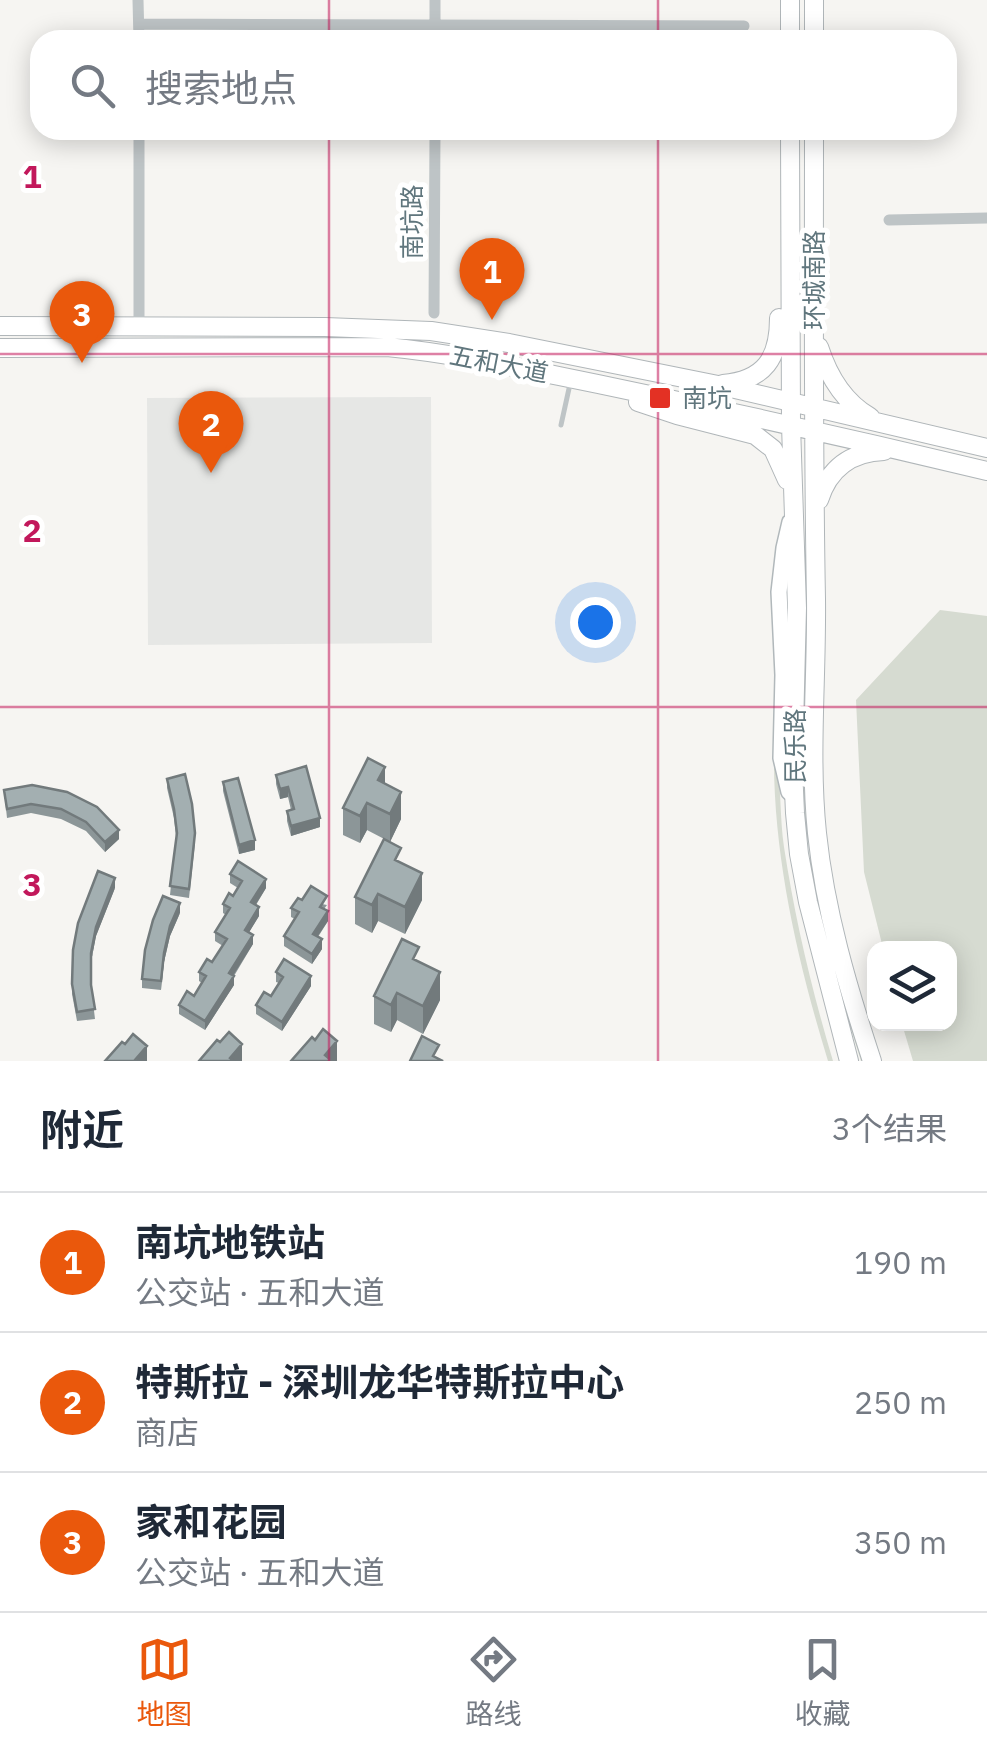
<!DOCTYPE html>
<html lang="zh">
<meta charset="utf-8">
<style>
:root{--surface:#fff;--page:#f2f2f3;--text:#1f2937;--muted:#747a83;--line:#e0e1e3;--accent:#ea580c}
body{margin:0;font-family:"IBM Plex Sans","Noto Sans SC",sans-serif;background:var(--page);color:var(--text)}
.controls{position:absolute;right:30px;bottom:30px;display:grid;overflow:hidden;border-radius:20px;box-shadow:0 5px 25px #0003}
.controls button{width:90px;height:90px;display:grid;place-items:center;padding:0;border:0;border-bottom:2px solid var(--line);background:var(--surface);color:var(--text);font:50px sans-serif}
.you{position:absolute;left:595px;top:622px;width:35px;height:35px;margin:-25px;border:8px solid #fff;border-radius:50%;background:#1a73e8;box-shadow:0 0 0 15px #1a73e833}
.badge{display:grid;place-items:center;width:65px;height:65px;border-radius:50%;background:var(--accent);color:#fff;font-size:32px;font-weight:700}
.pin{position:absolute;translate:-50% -82px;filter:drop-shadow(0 2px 5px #0008)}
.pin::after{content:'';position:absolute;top:52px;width:35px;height:30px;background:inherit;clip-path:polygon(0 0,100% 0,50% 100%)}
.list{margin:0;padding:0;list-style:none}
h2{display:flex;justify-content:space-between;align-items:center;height:130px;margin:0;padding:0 40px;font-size:42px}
h2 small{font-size:32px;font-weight:400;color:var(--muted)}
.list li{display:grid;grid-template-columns:65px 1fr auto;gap:30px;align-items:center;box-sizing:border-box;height:140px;padding:0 40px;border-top:2px solid var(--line)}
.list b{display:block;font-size:38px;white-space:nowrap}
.list p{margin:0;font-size:32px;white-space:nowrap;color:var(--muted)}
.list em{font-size:32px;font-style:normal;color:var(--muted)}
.icon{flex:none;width:55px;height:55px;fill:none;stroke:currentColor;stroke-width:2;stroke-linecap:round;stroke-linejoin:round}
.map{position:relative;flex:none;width:987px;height:1061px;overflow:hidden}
.search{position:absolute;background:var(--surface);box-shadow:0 5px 25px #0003;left:30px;right:30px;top:30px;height:110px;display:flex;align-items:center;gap:25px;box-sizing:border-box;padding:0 35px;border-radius:30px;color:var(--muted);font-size:38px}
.sheet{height:550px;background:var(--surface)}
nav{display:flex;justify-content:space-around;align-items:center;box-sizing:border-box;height:140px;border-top:2px solid var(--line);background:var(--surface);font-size:28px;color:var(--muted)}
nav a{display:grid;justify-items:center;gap:5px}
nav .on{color:var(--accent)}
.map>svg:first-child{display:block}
</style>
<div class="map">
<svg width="987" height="1061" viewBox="0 0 987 1061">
<rect width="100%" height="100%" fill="#f6f5f2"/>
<path fill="#e6e7e5" d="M431,397L432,643L148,645L147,398Z"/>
<path fill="#d6dbd1" d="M940,610L987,616V1061H913L902,1024H950V948H883L864,872L856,700Z
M774,746C782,778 779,813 784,847C795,919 812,991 833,1061H828C797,960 772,851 774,746Z
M803,776H806L864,1061H861C831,968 806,874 803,776Z"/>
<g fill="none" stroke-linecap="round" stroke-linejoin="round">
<g stroke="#b1b8bb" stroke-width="18">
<path id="secondary" d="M789,792L781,758L783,675L779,592L784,548L790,522"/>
</g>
<g stroke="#b0b6b9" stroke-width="20">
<path id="primary" d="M790,0V40
M814,40V0
M790,130L791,425L797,608L793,768L795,813L799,854L808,902L849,1061
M814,130C814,286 813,443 816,599C817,677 809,756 817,833C825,911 848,988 872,1061
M0,326L325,327L431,331L509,343L718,385L987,448
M819,347C828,375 844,402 870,417
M0,348L387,347C459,354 528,370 598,384C728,411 858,440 987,471
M723,384C765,380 779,358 779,318
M638,402L677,415L755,435L773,449L787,480
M819,500C829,468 851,452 884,451"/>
</g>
<path stroke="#bec4c6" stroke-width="5" d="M561,425L570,384"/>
<path stroke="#bec4c6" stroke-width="11" d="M138,0L139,40
M139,24L744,26
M435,40V0
M139,130V326
M889,220L987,218
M434,313L435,130"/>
<use href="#secondary" stroke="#fff" stroke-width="15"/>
<use href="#primary" stroke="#fff" stroke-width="18"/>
</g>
<path fill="#8c9698" d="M276,775L320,827L291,836L287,821V811L291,810L288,797L280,799L276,784Z
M167,779L195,843L189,898L170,895L176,837L174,818L167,788Z
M223,782L255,850L239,854L223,791Z
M385,784L401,819L390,842L367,830L360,843L343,835V808Z
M32,785L119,839L105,852L86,831L61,819L31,813L7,818L4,790Z
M401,863L422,900L405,934L378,921L372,933L355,924V897Z
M230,874L266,888L256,905L259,916L249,932L253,944L234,976V985L205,1030L179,1014V1005L194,996L202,983L199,981V972L212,962L223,946L215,941V932L226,915L223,913V904L233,896L238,888L230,883Z
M115,888L96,936L91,962V985L95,1019L77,1021L72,994L73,950Z
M302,900L327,905L324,909L328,921L318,937L322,949L312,964L284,946V936L295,919L291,917V908Z
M180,913L170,936L164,962L161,990L142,988V979Z
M419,962L440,1000L423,1034L397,1020L391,1032L374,1024V996Z
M276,972L311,986L282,1031L256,1014V1005L271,996L279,983L276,982Z"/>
<path fill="#727a7c" d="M385,767V794L378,780Z
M288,787V797L280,799V789Z
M401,792V819L390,842V814Z
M367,803V830L360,843V816Z
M320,818V827L291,836V826Z
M119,830V839L105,852V842Z
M255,840V850L239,854V845Z
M422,873V900L405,934V907Z
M115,878V888L96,936L91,962L96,927Z
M266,879V888L251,912V902Z
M378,894V921L372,933V905Z
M180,903V913L170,936L164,962L161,990L164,953L170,926Z
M259,907V916L245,939V930Z
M328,911V921L313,943V934Z
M253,935V944L229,982V973Z
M322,939V949L312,964V954Z
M440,972V1000L423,1034V1006Z
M234,976V985L205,1030V1021Z
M311,976V986L282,1031V1022Z
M397,993V1020L391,1032V1005Z
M337,1041V1061H325V1055Z
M242,1044V1061H230V1058Z
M147,1046V1061H135Z"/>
<path fill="#a3afb1" stroke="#727a7c" stroke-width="2.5" d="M368,758L385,767L378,780L401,792L390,814L367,803L360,816L343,808Z
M306,766L320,818L291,826L287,811L294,809L288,787L280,789L276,775Z
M185,774L192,804L195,833L189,889L170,886L177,833L174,809L167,779Z
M238,778L255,840L239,845L223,782Z
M32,785L67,792L97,807L119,830L105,842L86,822L61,809L31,804L7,809L4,790Z
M384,839L401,848L395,860L422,873L405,907L378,894L372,905L355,897Z
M238,861L266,879L251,902L259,907L245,930L253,935L229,973L234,976L205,1021L179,1005L187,991L194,996L206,976L199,972L207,959L212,962L227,939L215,932L230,908L223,904L229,893L233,896L242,881L230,874Z
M98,871L115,878L96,927L91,953V985L95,1009L77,1012L72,984L73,950L78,923Z
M311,886L327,896L320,907L328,911L313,934L322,939L312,954L284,936L299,912L291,908L298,898L302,900Z
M163,896L180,903L170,926L164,953L161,981L142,979L145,950L153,920Z
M402,939L419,947L413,959L440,972L423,1006L397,993L391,1005L374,996Z
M284,959L311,976L282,1022L256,1005L264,992L271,996L283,977L276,972Z
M323,1029L337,1041L325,1055L332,1061H291L312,1037L315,1040Z
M229,1032L242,1044L230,1058L234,1061H199L217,1040L220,1042Z
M133,1034L147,1046L135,1060L136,1061H105L122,1042L125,1044Z
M422,1036L439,1045L433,1056L443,1061H410Z"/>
<path fill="none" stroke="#c2185b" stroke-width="2.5" stroke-opacity="0.55" d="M329,0V40M658,0V40M329,130V1061M658,130V1061M0,354H987M0,707H987"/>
<rect fill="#e33124" stroke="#fff" stroke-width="4" x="648" y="386" width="24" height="24" rx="5"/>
<g text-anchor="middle" stroke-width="10" stroke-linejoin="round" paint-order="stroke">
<g font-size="25" fill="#60767d" stroke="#fff">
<text transform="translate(412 222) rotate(-90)" y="9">南坑路</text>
<text transform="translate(814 280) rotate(-90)" y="9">环城南路</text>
<text transform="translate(499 364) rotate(11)" y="9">五和大道</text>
<text transform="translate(795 746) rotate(-90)" y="9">民乐路</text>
</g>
<g font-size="25" fill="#60767d" stroke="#fff" text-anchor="start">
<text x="682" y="407">南坑</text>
</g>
</g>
<g font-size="32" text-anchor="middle" font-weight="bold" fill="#c2185b" stroke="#fff" stroke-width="10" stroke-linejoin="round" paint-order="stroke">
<text x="32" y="188">1</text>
<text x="32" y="542">2</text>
<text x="32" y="896">3</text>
</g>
</svg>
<div class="controls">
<button><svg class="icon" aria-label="layers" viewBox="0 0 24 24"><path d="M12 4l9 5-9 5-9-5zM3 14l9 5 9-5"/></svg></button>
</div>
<div class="you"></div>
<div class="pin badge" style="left:492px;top:320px">1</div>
<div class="pin badge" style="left:211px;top:473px">2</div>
<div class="pin badge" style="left:82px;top:363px">3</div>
<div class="search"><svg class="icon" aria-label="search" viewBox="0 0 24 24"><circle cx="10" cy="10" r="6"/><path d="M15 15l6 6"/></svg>搜索地点</div>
</div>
<section class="sheet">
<h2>附近<small>3个结果</small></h2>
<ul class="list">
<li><span class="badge">1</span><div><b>南坑地铁站</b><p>公交站 · 五和大道</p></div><em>190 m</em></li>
<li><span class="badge">2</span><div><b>特斯拉 - 深圳龙华特斯拉中心</b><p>商店</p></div><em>250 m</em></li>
<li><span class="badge">3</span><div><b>家和花园</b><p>公交站 · 五和大道</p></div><em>350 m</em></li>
</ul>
</section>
<nav>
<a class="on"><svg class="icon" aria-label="map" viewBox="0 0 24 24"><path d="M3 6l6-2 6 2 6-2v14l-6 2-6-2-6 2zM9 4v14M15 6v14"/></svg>地图</a>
<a><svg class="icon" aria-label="directions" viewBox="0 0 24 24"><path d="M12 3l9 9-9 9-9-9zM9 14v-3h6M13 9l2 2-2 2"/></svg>路线</a>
<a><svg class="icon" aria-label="saved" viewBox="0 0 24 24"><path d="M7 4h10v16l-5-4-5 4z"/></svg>收藏</a>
</nav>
